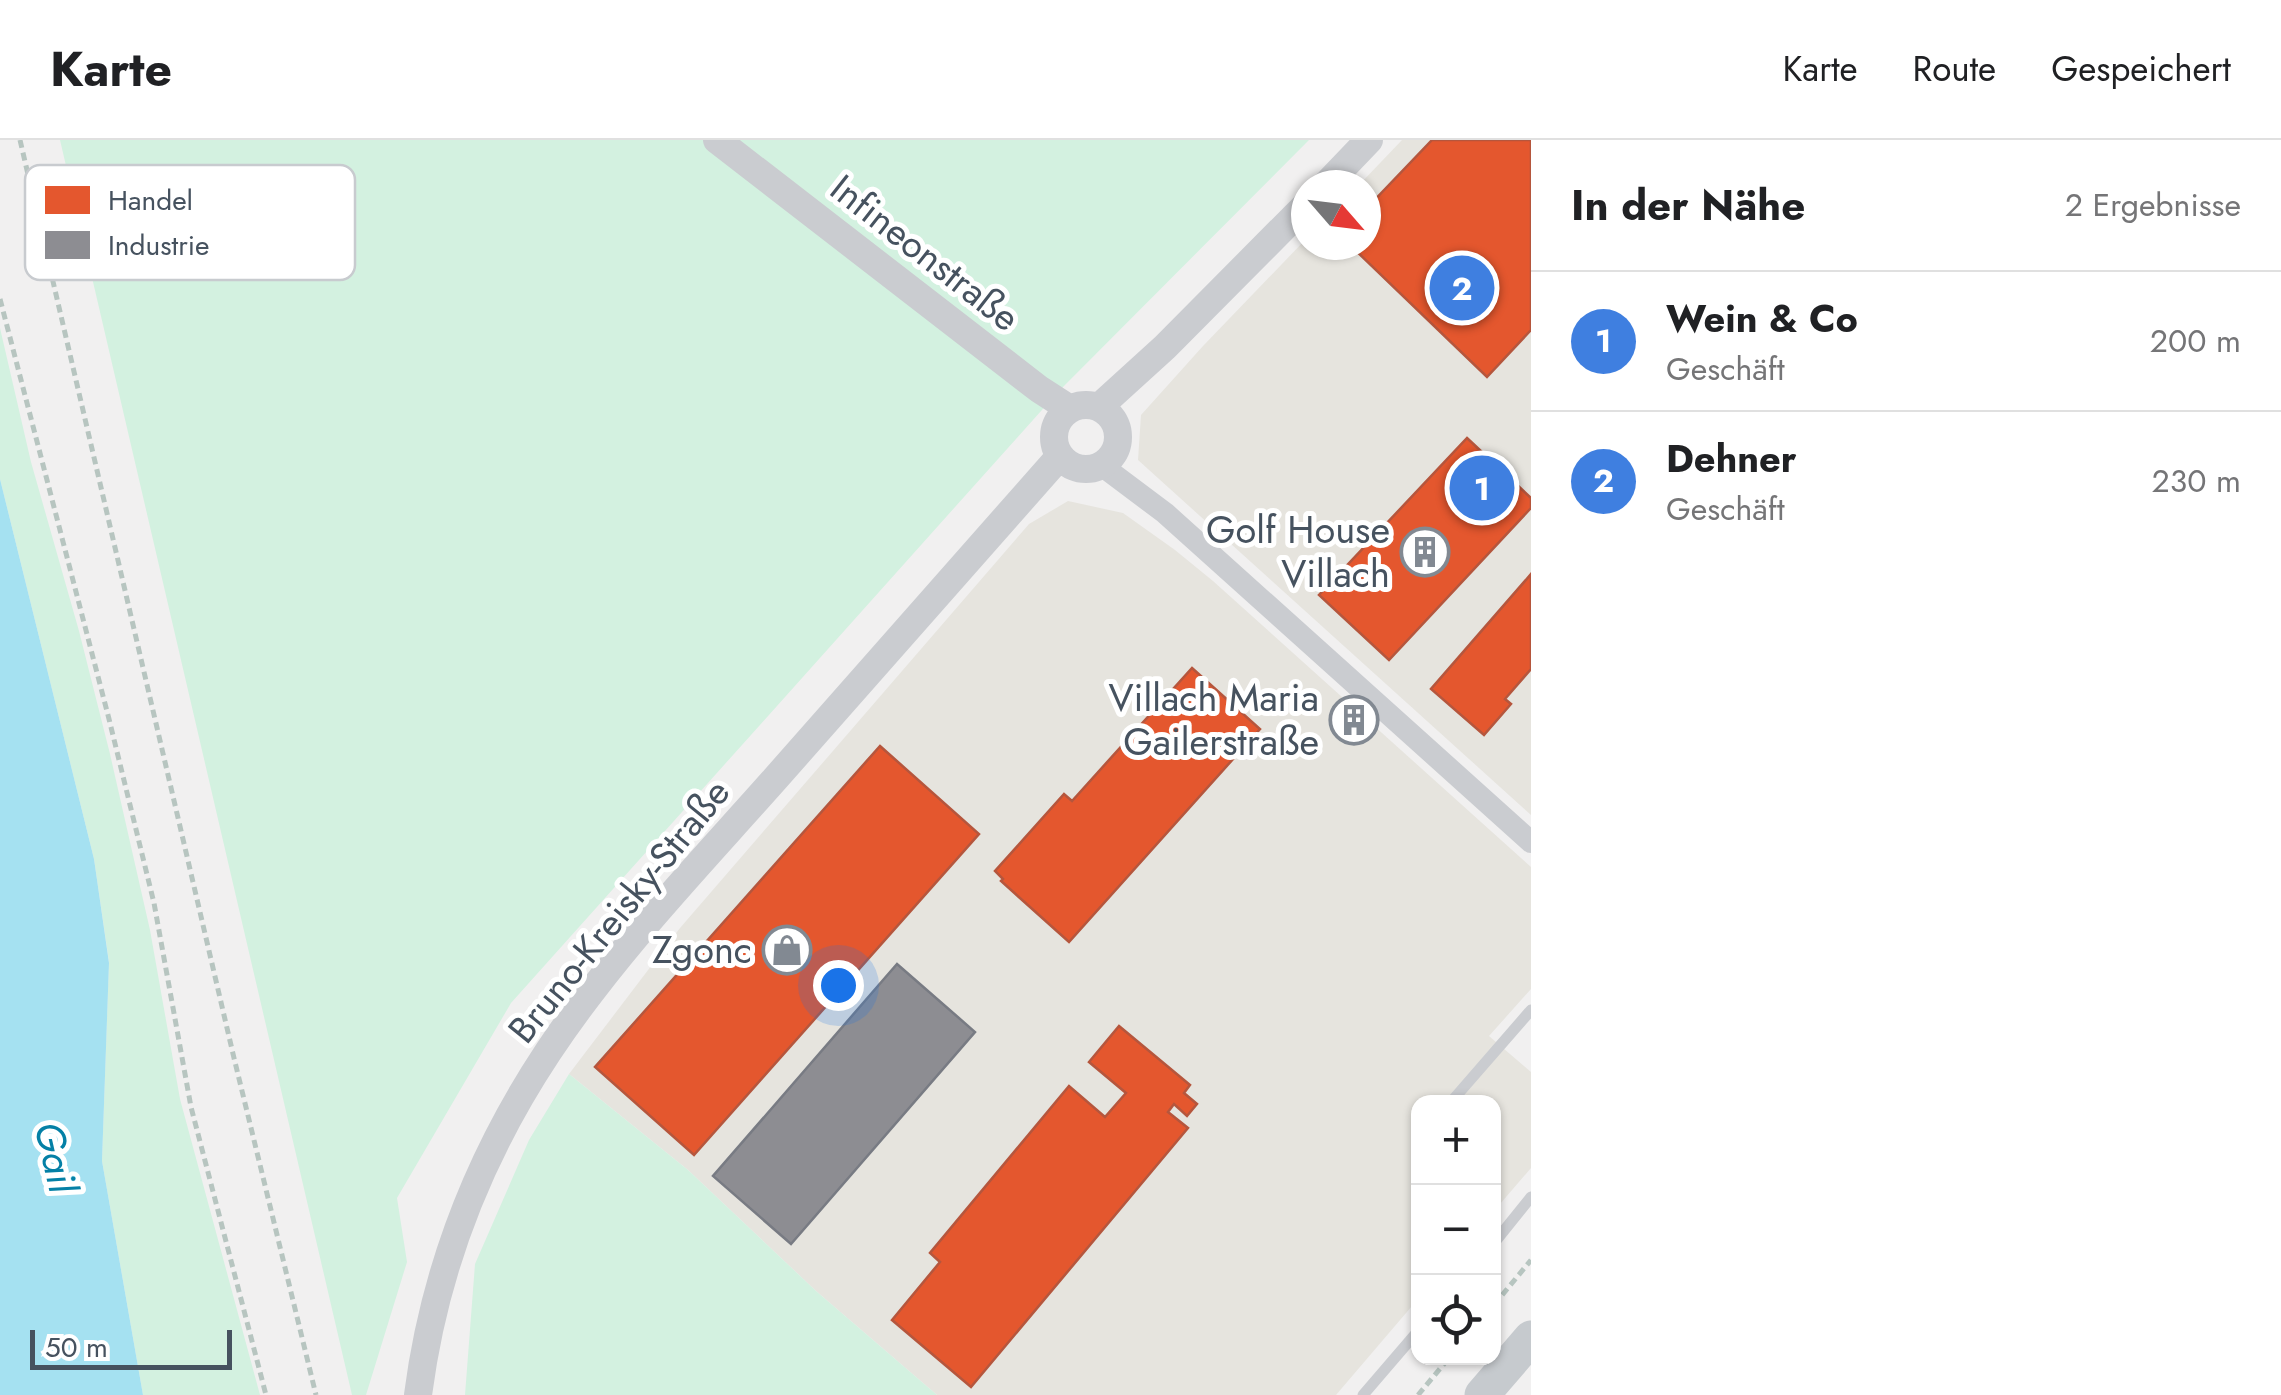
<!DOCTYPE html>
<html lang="de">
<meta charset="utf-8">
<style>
:root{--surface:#fff;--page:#f2f2f2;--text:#202124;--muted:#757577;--line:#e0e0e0;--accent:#828992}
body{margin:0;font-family:Jost,sans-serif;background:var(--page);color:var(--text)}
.controls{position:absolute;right:30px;bottom:30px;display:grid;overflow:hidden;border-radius:20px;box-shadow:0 2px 8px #0004}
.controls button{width:90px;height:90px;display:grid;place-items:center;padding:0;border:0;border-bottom:2px solid var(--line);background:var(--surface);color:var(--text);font:50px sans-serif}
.compass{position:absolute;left:1291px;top:30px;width:90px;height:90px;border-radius:50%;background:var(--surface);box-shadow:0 2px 8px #0004;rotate:118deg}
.scale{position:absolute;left:30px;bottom:25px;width:202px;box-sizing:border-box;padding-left:10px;border:5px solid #46525f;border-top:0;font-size:28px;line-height:35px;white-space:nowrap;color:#46525f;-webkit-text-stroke:8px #fff;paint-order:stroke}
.you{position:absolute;left:838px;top:845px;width:35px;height:35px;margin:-25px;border:8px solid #fff;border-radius:50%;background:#1a73e8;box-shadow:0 0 0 15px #1a73e833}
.badge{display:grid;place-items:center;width:65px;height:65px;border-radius:50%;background:var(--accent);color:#fff;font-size:32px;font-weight:700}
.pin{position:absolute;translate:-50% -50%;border:5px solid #fff;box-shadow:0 2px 10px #0006}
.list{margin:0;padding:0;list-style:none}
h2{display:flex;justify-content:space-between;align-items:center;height:130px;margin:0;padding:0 40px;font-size:42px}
h2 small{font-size:32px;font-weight:400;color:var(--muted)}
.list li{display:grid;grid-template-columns:65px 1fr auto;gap:30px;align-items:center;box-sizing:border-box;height:140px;padding:0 40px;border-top:2px solid var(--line)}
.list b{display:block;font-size:38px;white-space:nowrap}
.list p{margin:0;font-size:32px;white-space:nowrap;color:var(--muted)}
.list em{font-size:32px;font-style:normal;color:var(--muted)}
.icon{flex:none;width:55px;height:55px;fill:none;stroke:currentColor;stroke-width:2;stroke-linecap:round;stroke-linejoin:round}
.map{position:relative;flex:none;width:1531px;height:1255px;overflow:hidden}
header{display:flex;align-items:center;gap:60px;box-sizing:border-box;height:140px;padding:0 50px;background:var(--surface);border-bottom:2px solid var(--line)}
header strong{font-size:48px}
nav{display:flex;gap:55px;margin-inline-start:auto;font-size:35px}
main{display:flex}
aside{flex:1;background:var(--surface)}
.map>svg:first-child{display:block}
</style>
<header>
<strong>Karte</strong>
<nav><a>Karte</a><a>Route</a><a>Gespeichert</a></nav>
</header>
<main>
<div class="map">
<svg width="1531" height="1255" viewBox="0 0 1531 1255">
<rect width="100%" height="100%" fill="#f1f0f0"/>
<path fill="#e6e4de" d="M1402,0H1531V675L1138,320L1141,275L1203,206L1306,99V105H1366V45H1359Z
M1068,361L1123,373L1175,410L1213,441L1531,727V849L1489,896L1531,932V1028L1494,1071V962H1418V1159L1336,1255H937L816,1151L688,1030L569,934L680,788L1029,384Z"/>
<path fill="#d3f1e0" d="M60,0H1309L1058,252L511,863L397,1058L407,1122L366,1255H352Z
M0,188L31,322L79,491L110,614L150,790L180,959L260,1255H143L102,1021L109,822L94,719L0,339Z
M569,934L688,1030L816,1151L937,1255H465L475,1124L529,1000Z"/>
<path fill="#a5e1f1" d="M0,339L94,719L109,823L102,1021L143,1255H0Z"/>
<path fill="#e4572e" stroke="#b5563d" stroke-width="2.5" d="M1432,0H1531V190L1487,237L1350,105H1366V69Z
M1467,298L1531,358V368L1389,520L1319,455Z
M1531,434V529L1505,559L1511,564L1484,595L1431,549Z
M1192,528L1260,589L1069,802L1001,741L1003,739L995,731L1064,654L1072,661Z
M880,606L979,694L694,1015L595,927Z
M1119,886L1190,945L1184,953L1197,964L1187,976L1174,964L1168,972L1188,988L971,1247L892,1180L940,1122L930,1113L1069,946L1105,977L1126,953L1089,922Z"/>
<path fill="#8d8d92" stroke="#787b83" stroke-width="2.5" d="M897,824L975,892L791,1104L713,1036Z"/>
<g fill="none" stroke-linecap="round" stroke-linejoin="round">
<path stroke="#b7c5c0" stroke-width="5" stroke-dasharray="8 5" stroke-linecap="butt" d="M20,0L234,918L316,1255
M0,159L109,579L154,763L191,967L266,1255
M1494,1165L1531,1120
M1418,1255L1449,1218"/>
<path stroke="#caccd0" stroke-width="11" d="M1451,962L1531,870
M1494,1103L1531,1057
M1363,1255L1418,1191"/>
<path stroke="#caccd0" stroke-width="22" d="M1101,325L1165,373L1531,702"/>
<path stroke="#caccd0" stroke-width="28" d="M717,0L1039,249L1070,269
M1326,45L1369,0
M1054 297a32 32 0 1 1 64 0a32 32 0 1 1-64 0Z
M1099,267L1165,207L1306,65
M418,1255C434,1131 479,1016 548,912C613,814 697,727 775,639C870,531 965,423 1060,316"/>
<path stroke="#c6cace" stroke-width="35" d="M1482,1255L1531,1198"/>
</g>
<defs>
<g id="building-ring" transform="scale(2.5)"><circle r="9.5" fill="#fff" stroke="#828992" stroke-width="1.5"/><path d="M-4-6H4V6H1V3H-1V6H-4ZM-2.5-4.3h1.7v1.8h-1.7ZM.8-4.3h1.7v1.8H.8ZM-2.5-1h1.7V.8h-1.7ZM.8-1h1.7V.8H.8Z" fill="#828992"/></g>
<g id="shop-ring" transform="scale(2.5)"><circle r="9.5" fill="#fff" stroke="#828992" stroke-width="1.5"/><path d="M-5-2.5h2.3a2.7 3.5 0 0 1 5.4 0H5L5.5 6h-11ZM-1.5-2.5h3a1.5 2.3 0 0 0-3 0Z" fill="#828992"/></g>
</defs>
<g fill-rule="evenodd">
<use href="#building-ring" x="1425" y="412"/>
<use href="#building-ring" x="1354" y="580"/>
<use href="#shop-ring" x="787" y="810"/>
</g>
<g text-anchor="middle" stroke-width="10" stroke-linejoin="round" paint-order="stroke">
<g font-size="38" fill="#46525f" stroke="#fff">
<text transform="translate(925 113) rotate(38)" y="13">Infineonstraße</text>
<text transform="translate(619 771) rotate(-51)" y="13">Bruno-Kreisky-Straße</text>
</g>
<g font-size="38" fill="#46525f" stroke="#fff" text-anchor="end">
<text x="1390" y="403">Golf House<tspan x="1390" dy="44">Villach</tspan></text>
<text x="1319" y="571">Villach Maria<tspan x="1319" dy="44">Gailerstraße</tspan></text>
<text x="752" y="823">Zgonc</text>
</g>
<g font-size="40" font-style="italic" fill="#0480a6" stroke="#fff">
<text transform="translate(56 1017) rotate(77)" y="14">Gail</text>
</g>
</g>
<rect x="25" y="25" width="330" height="115" rx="15" fill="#fff" stroke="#c8cbcf" stroke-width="2.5"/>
<rect x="45" y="46" width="45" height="28" fill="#e4572e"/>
<rect x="45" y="91" width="45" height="28" fill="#8d8d92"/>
<g font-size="28" fill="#46525f">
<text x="108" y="70">Handel</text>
<text x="108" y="115">Industrie</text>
</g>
</svg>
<div class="controls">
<button>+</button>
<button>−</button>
<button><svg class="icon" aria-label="locate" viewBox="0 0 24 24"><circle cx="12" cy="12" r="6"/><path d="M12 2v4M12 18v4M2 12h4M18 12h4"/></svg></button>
</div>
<svg class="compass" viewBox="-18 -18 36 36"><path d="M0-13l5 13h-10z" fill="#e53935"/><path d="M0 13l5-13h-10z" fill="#757577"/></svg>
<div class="scale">50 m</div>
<div class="you"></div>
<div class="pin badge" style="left:1482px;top:348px;background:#3f7fe0">1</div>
<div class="pin badge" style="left:1462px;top:148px;background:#3f7fe0">2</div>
</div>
<aside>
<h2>In der Nähe<small>2 Ergebnisse</small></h2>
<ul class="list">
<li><span class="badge" style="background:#3f7fe0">1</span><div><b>Wein &amp; Co</b><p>Geschäft</p></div><em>200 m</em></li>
<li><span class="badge" style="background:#3f7fe0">2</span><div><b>Dehner</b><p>Geschäft</p></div><em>230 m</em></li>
</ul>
</aside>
</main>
